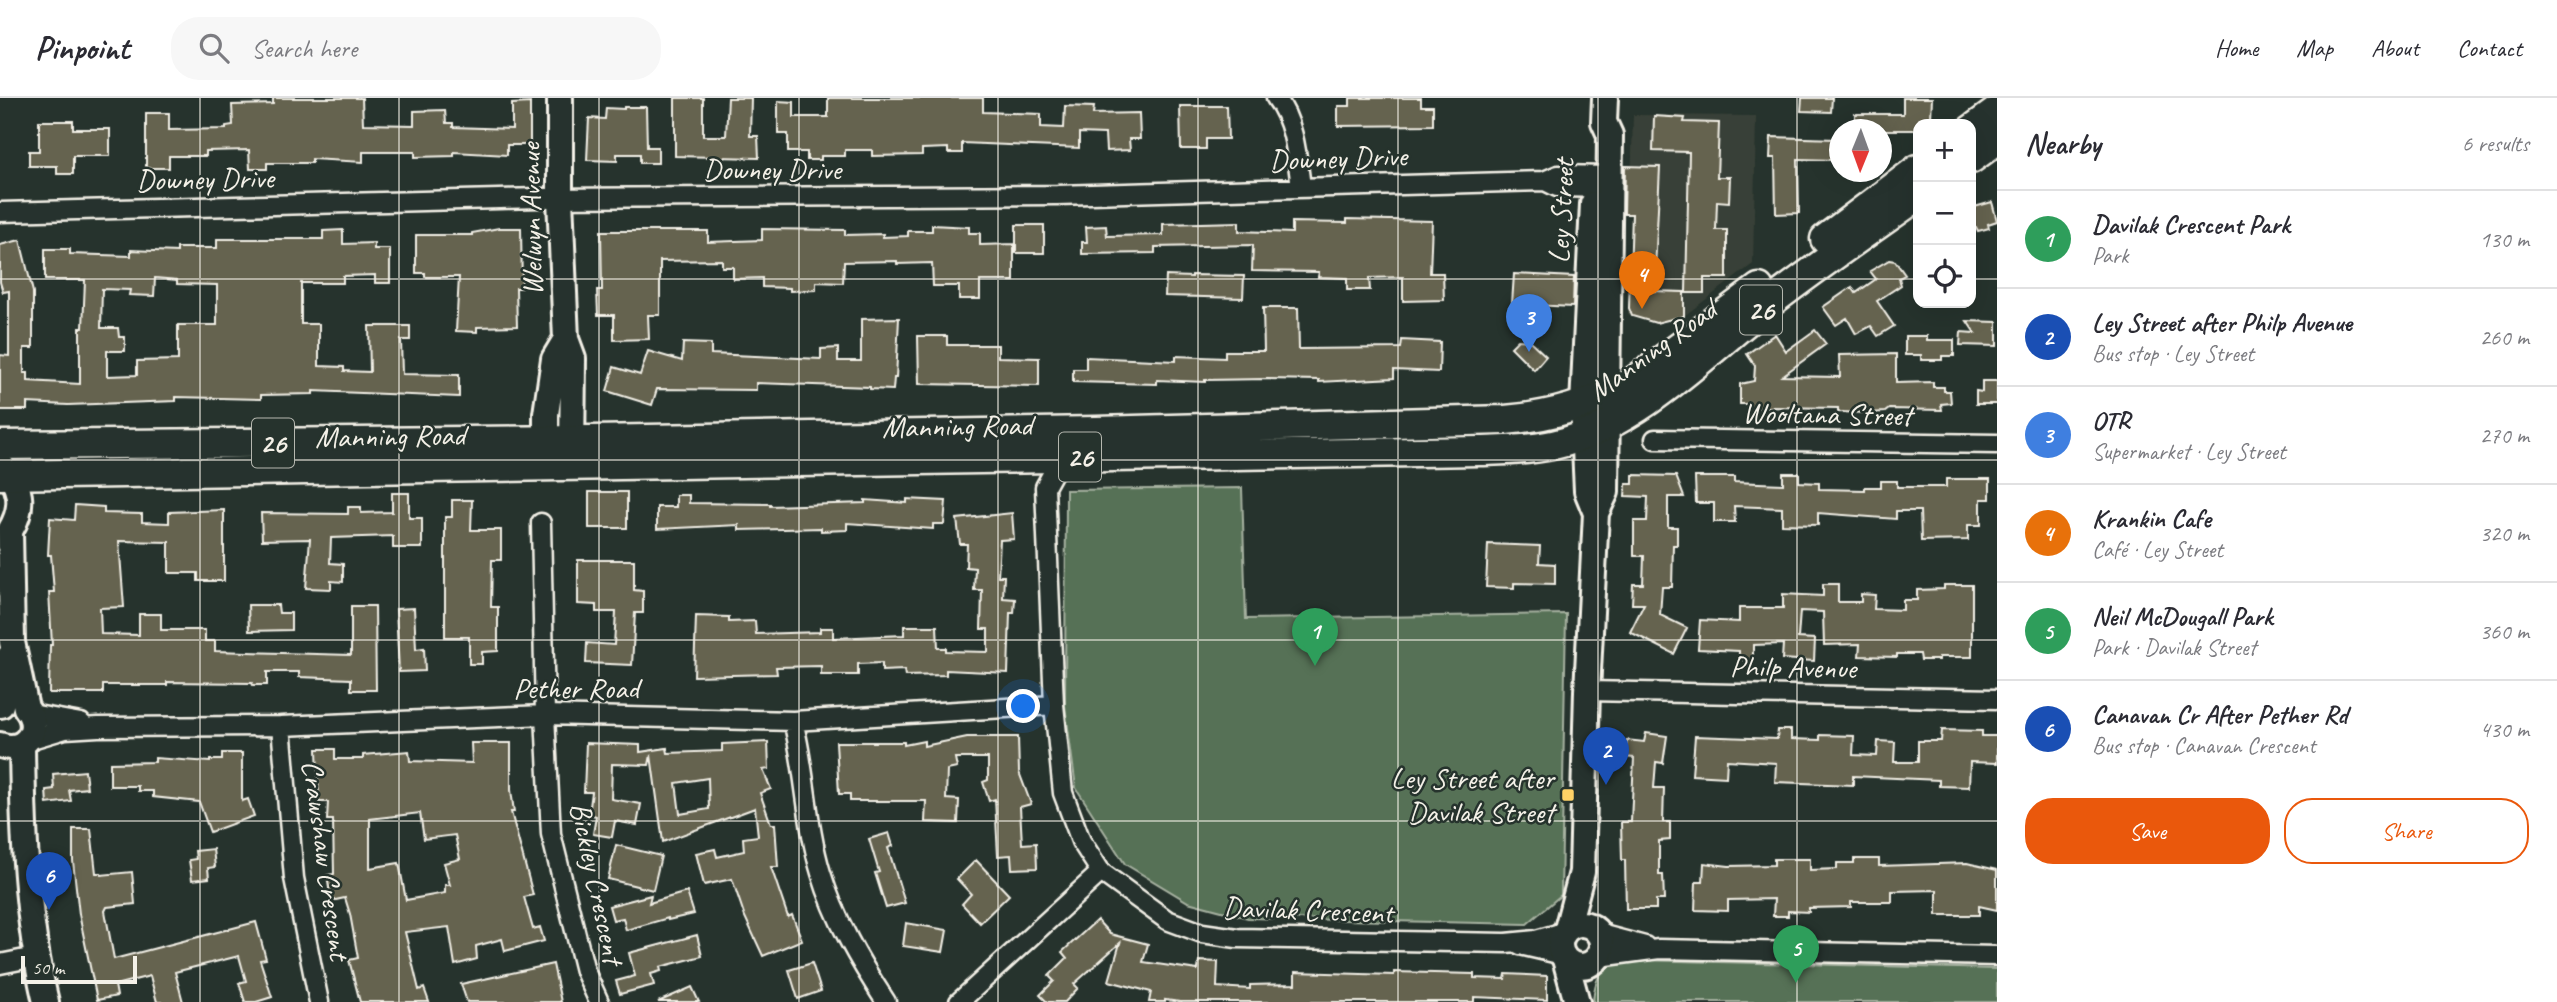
<!DOCTYPE html>
<meta charset="utf-8">
<style>
:root{--surface:#fff;--page:#f7f7f7;--text:#2b2b33;--muted:#7c7c81;--line:#e1e1e2;--accent:#ea580c}
body{margin:0;font-family:Caveat,sans-serif;background:var(--page);color:var(--text)}
.controls{position:absolute;right:21px;top:21px;display:grid;overflow:hidden;border-radius:14px;box-shadow:0 7px 28px #0002}
.controls button{width:63px;height:63px;display:grid;place-items:center;padding:0;border:0;border-bottom:2px solid var(--line);background:var(--surface);color:var(--text);font:35px sans-serif}
.compass{position:absolute;left:1829px;top:21px;width:63px;height:63px;border-radius:50%;background:var(--surface);box-shadow:0 7px 28px #0002;rotate:181deg}
.scale{position:absolute;left:21px;bottom:18px;width:116px;box-sizing:border-box;padding-left:7px;border:4px solid #f4f1e8;border-top:0;font-size:19px;line-height:24px;white-space:nowrap;color:#f4f1e8;-webkit-text-stroke:5px #26332d;paint-order:stroke}
.you{position:absolute;left:1024px;top:609px;width:24px;height:24px;margin:-18px;border:5px solid #fff;border-radius:50%;background:#1a73e8;box-shadow:0 0 0 10px #1a73e833}
.badge{display:grid;place-items:center;width:46px;height:46px;border-radius:50%;background:var(--accent);color:#fff;font-size:23px;font-weight:700}
.pin{position:absolute;translate:-50% -58px;filter:drop-shadow(0 2px 4px #0008)}
.pin::after{content:'';position:absolute;top:37px;width:24px;height:21px;background:inherit;clip-path:polygon(0 0,100% 0,50% 100%)}
.list{margin:0;padding:0;list-style:none}
h2{display:flex;justify-content:space-between;align-items:center;height:91px;margin:0;padding:0 28px;font-size:30px}
h2 small{font-size:23px;font-weight:400;color:var(--muted)}
.list li{display:grid;grid-template-columns:46px 1fr auto;gap:21px;align-items:center;box-sizing:border-box;height:98px;padding:0 28px;border-top:2px solid var(--line)}
.list b{display:block;font-size:26px;white-space:nowrap}
.list p{margin:0;font-size:23px;white-space:nowrap;color:var(--muted)}
.list em{font-size:23px;font-style:normal;color:var(--muted)}
.actions{display:flex;gap:14px;padding:21px 28px}
.actions a{flex:1;padding:16px 0;border:2px solid var(--accent);border-radius:28px;text-align:center;font-size:24px;color:var(--accent)}
.actions .main{background:var(--accent);color:#fff}
.icon{flex:none;width:38px;height:38px;fill:none;stroke:currentColor;stroke-width:2;stroke-linecap:round;stroke-linejoin:round}
.map{position:relative;flex:none;width:1997px;height:904px;overflow:hidden}
header{display:flex;align-items:center;gap:42px;box-sizing:border-box;height:98px;padding:0 35px;background:var(--surface);border-bottom:2px solid var(--line)}
header strong{font-size:33px}
nav{display:flex;gap:38px;margin-inline-start:auto;font-size:24px}
.search{width:490px;height:63px;background:var(--page);display:flex;align-items:center;gap:18px;box-sizing:border-box;padding:0 24px;border-radius:28px;color:var(--muted);font-size:26px}
main{display:flex}
aside{flex:1;background:var(--surface)}
.map>svg:first-child{display:block}
</style>
<header>
<strong>Pinpoint</strong>
<div class="search"><svg class="icon" aria-label="search" viewBox="0 0 24 24"><circle cx="10" cy="10" r="6"/><path d="M15 15l6 6"/></svg>Search here</div>
<nav><a>Home</a><a>Map</a><a>About</a><a>Contact</a></nav>
</header>
<main>
<div class="map">
<svg width="1997" height="904" viewBox="0 0 1997 904">
<rect width="100%" height="100%" fill="#26332d"/>
<filter id="ink" filterUnits="userSpaceOnUse"><feTurbulence type="fractalNoise" baseFrequency=".0143" numOctaves="2"/><feDisplacementMap in="SourceGraphic" scale="14" xChannelSelector="R" yChannelSelector="G"/><feConvolveMatrix kernelMatrix="1 2 1 2 8 2 1 2 1" color-interpolation-filters="sRGB"/></filter>
<g filter="url(#ink)">
<path fill="#394137" d="M1633,17L1756,18L1753,166L1684,218L1671,223L1643,222L1628,217Z"/>
<path fill="#577157" stroke="#a6b1a0" stroke-width="2" d="M1242,390L1246,521L1566,516L1561,797L1527,826L1248,820L1188,804L1125,766L1076,690L1065,608L1066,392Z
M1638,862L1997,871V904H1593C1595,870 1607,866 1638,862Z"/>
<path fill="#65634f" stroke="#f4f1e8" stroke-width="2" fill-rule="evenodd" d="M273,0H362L363,26L414,27V13L445,12L446,25H453V29L512,31V6L530,5V47H507V57L454,54V58L415,59V54H363V64L312,61V65H267V71H250L249,52L206,53V58H169V70H146V15H169V32L226,31V28L233,27L232,7L273,6Z
M675,0H703V38H726L728,0H751L750,38H758L759,60L675,58Z
M828,0H983V14L1041,16V29L1064,30L1065,8L1094,9L1093,16L1139,15L1140,41H1129L1130,52L1106,53L1105,36L1079,35V50L962,45V55H948V50L922,51V57L872,58V52H845V58H821V62H807V54H788V36H778V3L794,4V19H828Z
M1350,0H1421V8H1433V27L1338,28V8H1350Z
M1802,0H1832L1831,14L1801,13Z
M1903,0H1932L1931,20H1920L1918,32H1855V16H1903Z
M1180,8H1227L1228,41H1206V51H1181Z
M624,9H646L647,49H658V65H640V56H617V63L587,62L589,20L605,21L606,10L624,11Z
M1654,18L1685,20L1684,24L1719,25L1717,79H1730L1729,104L1717,103L1716,132H1727V180H1704V195H1686L1689,54L1653,53Z
M39,23H73V31H110V58H73V76H57V68H29V53H39Z
M1771,39L1836,41L1835,62L1798,61L1799,115L1776,116L1775,60H1770Z
M1625,68L1660,69L1654,193L1684,194V218L1656,225L1632,218L1629,210L1632,116H1624Z
M1992,104L1997,123L1988,126L1989,130L1978,133L1976,129H1974L1971,110Z
M1347,121L1432,123L1430,175H1443L1444,202L1403,203V179L1369,180L1370,192H1347V180L1318,179L1319,174L1252,173L1253,147L1155,149V155L1082,156V144H1087L1086,129L1106,128L1107,138L1163,137V126L1239,124V133L1292,135V124L1347,125Z
M932,127L969,129V135H980V147L1014,146V183H980V201H959V188H933L932,165L897,166V163L844,164L843,185L816,184V192L790,193V190L762,189V180L733,181V169H722V162L660,163V217H648L649,241L614,242V217H598L597,192H602L601,133H708V144L762,142V131L845,132V137L883,136V139L908,138V133H932Z
M1016,127H1044V155H1016Z
M499,130H521L522,190H516L517,228L477,229V234L456,233L459,179H425V175H416V137H472V135Z
M343,132V146L374,145V151H390V185H375V177L343,178V185H301V226H319V268L344,269V273L370,274L369,228H410V242H401L402,276L459,277V299L313,293V296L261,297V301L176,299V303L68,307L27,305V312H0V257L9,258V193L3,194L0,184V147L20,142L33,194V250H24V275H28V283L80,286V230H83L85,182H45V151H70V156L131,158V152L177,154V150H217V141H323V133ZM155,180L177,182V186L217,187V227H178V262L137,263V277L107,278V253H125V239H119L118,230H101L102,191L130,192L129,197L154,198Z
M1889,162L1895,163L1905,177L1899,180L1901,187L1877,203L1894,228L1878,238L1871,228L1856,236L1847,220L1836,227L1823,209L1852,189L1856,195L1876,181L1870,173Z
M1514,176L1574,179L1573,209L1512,206Z
M1192,177L1244,178L1243,200L1165,198L1166,178L1192,179Z
M1263,210H1298L1299,251L1401,250L1402,242L1440,244L1439,274L1394,272V280L1319,284V282L1267,281L1205,282V284L1157,282V286L1073,284V271H1086V259L1176,263V258L1225,260V253H1264Z
M899,220L896,280H894L893,292L870,291V289L756,285V292L657,291L652,307L607,293L614,269L640,277L648,253L682,263L683,245L711,246V256L821,261V251L838,250V263H861V221Z
M1967,223L1997,224V248L1960,247L1961,234L1975,235Z
M1815,232L1826,246L1782,278L1840,279L1839,257L1896,256V285L1933,284V289H1944V293H1950L1951,305L1941,306L1942,312L1889,311L1885,314L1870,315L1838,314V310L1769,309L1749,312V306H1740V286L1754,283L1755,268L1747,256L1775,236L1786,253Z
M918,238H947V247H998V259L1039,260V288L919,286Z
M1905,238H1927V242H1954V258H1942V262H1921V257H1905Z
M1518,242L1530,243L1546,258L1534,272L1511,249Z
M1982,283H1997V306H1976V293L1982,294Z
M1783,375H1799V384L1819,385V391L1865,392V389H1881V383H1897V389H1946V381H1990V401H1981V427H1968V442L1921,443L1920,413H1896V421L1818,415V427L1782,426V410L1734,408L1735,424H1714V405H1696L1695,379H1734V384L1783,386Z
M1633,377L1676,378L1684,399H1668V429H1677V447H1673L1672,489H1662L1660,517L1687,530L1674,556L1630,534L1644,506H1632L1633,486H1643L1644,458H1634V423H1647L1648,399L1625,398L1626,386H1633Z
M589,394H627V430H589Z
M392,395H409V420H422V450H393V438L331,440L330,465L343,466V484L331,483V491L306,490L310,441L262,442L261,415L348,416V409H361V415L392,414Z
M676,397H689V405L770,406V408L865,405V402L907,405V401L946,403L944,426H933V431L847,425V432L821,433V430L739,432V427L657,431V409H676Z
M452,402H472L471,432H501V462H492L491,509H498V553L482,554V566H469V539H445V419H452Z
M75,407L104,409V415L142,416V424L169,425V414L224,412V483H198V475H169V444L119,443L124,509L100,510L101,536L139,537V516H161V532H205V543H215V553L351,557V508H375L376,592H351V581L299,579V574H267V587H253L252,585L167,584V587H103V595H49L50,547H52L49,494H54L51,457H48L50,420L74,422Z
M1012,415L1014,441L1000,442L998,478H1004L1003,500L1015,501L1014,515H1010L1008,575L946,572V577L905,578L904,572L882,573V565L858,566V577H821V568L776,569L777,576L694,578L696,518L729,519V524L755,523L756,536L820,534V530H833V540L904,537V528H937L938,550H946V553L988,554V531H981L982,492H974L975,470L966,469L967,446H960L957,421Z
M1488,446L1540,448L1539,465L1555,466V486L1514,485V490L1486,489Z
M578,462H634V492L643,493V515H635L632,567L586,565L587,545L614,547L616,514H596V507L578,506Z
M1823,486H1838V504H1861V496L1875,497L1874,511L1903,512V502H1917V492L1944,491V487H1972V559H1939V562H1921L1920,556H1897V559L1859,558L1860,546L1824,547L1823,514L1800,513L1798,540L1815,541L1814,563L1782,561L1783,546L1753,547V562H1739V553L1698,551L1700,522L1739,524V510H1783V496L1823,498Z
M248,507H278L279,515H291V532L249,533Z
M414,510L416,551L424,550L425,573L399,574L396,511Z
M1778,632H1791V641L1820,642V637L1854,638L1853,657L1877,658L1878,643L1895,644L1894,664H1918V643H1941L1942,632L1982,633V638H1997V665L1970,664L1969,689L1939,688V682L1853,678V687L1775,684L1776,665L1727,662L1726,679L1692,677L1695,638L1777,641Z
M1646,635L1667,638L1663,665L1656,664L1654,690H1664L1663,724H1670V742L1659,743V777H1663L1664,802H1656V811H1626L1625,762H1622L1621,724H1631L1634,660L1625,659L1627,642L1644,644Z
M967,639H1018L1019,674L1031,706L1020,709L1022,746L1036,745L1037,770L1012,771L1011,757L998,758L995,701L989,703L983,684L988,682V660H955L957,670L947,672L946,701L959,702L958,725L925,724L926,703H850V696H839L836,644H904V647L924,643V648Z
M768,644L769,671L763,672L771,691L760,695L771,726H775L778,769H771L788,819L792,817L802,842L763,858L745,819L732,781L704,787L696,755L715,751L717,759L744,753L743,740L758,738L755,710L663,744L651,657L649,667L612,666L611,701L641,706L637,727L615,723L612,739L593,736L596,718L589,716L592,694H584L586,645L640,647V654L667,650L668,655L722,653V646ZM708,680L709,711L680,716L676,685Z
M471,645H511V692L514,714H511L533,797L524,799L533,831L540,829L544,843L505,853L502,841L476,848L477,861L455,867L449,829L405,834L419,892L424,890L429,904H360L349,862L358,860L350,816L345,800L331,803L327,777L334,776L333,722H327L328,704H319L317,651H335V661H363V657L409,653L410,663L472,665ZM420,715L424,741L455,737L460,761L444,765L450,787H445V795L406,802L399,765L370,770V721Z
M222,655H242V703L248,701L254,718L210,734L199,704L153,699V693H138V688H110V665L155,664V660L210,664V662H222Z
M85,673L87,690L69,692L71,703L47,706L46,692L54,691L53,676Z
M73,731H91L96,775H101V777L132,774L135,806L107,809L105,813L114,861L256,824L266,861L260,862L272,899L256,904H245L239,885L246,883L239,858L175,874L183,904H157L150,878L115,887L117,898L97,902L79,816L73,763Z
M889,735L893,748L888,750L905,805L886,810L875,775L879,774L869,741Z
M616,747L661,758L653,792L608,781Z
M213,751L215,769L208,770L209,780L192,782L189,762L196,761L195,753Z
M1774,761H1810V772L1837,771V765H1854V761H1879V768L1967,765L1997,772V812L1979,808V817H1937V792L1892,793V804H1851V809L1809,810V814L1788,813V818H1773L1774,801L1728,802V813L1695,812L1696,784H1703L1704,765L1729,768L1774,767Z
M976,762L1009,797L980,825L962,806L971,796L957,781Z
M687,794L694,816L668,822V820L626,832L623,820L613,822L609,808L651,797L649,805Z
M1097,822L1110,836L1148,846L1143,864L1198,872L1199,863L1218,864L1217,889L1250,891V887L1295,886V874L1394,877V874L1474,876V880L1505,881L1506,876L1547,878V902L1474,899V904H1180L1165,902V904H1149L1151,894L1109,883L1120,845L1074,886L1078,890L1065,904H1047L1040,897L1054,883L1049,878L1067,860L1062,854Z
M906,825L947,832L943,854L903,848Z
M697,837L702,858L660,869L661,873L651,876L654,887L620,896L616,883L635,878L629,855Z
M812,865L821,893L798,901L789,872Z
M553,866L561,904H467L461,886Z
M692,889L699,904H658Z"/>
<g fill="none" stroke-linecap="round" stroke-linejoin="round">
<g stroke="#f4f1e8" stroke-width="23">
<path id="street" d="M1276,0C1295,24 1297,60 1301,89
M1547,84L1557,89L1608,90
M0,114L540,100L1057,97L1544,83L1558,77L1608,78
M1655,341L1997,346
M1061,360L1045,389L1054,607L1063,695L1081,743L1101,774L1167,822L1202,835L1237,840L1506,845L1536,842L1564,834
M541,425L545,617L551,736L585,873L599,904
M1587,593L1997,601
M31,616L81,625
M793,623C806,673 806,726 821,775C835,822 860,864 886,904
M281,628L294,780L319,904
M28,642L65,631L98,629L281,628L545,617L793,623L1054,607
M1600,836L1645,848
M1520,847L1563,857
M1599,859L1659,851L1997,858
M0,866L35,859
M959,904L1101,774"/>
</g>
<g stroke="#f4f1e8" stroke-width="30">
<path id="secondary" d="M560,0V100L566,241L573,260L572,362
M1593,106L1583,307L1587,393L1596,415
M546,362V316L554,261L566,241
M0,367C22,386 25,408 10,433L12,544L26,610C43,631 25,656 0,647
M1,607L9,559
M22,647C23,733 26,821 46,904
M1560 847a21 21 0 1 1 42 0a21 21 0 1 1-42 0Z
M1567,831L1582,774L1587,593L1596,415L1606,394L1610,37L1604,24L1605,0
M1565,861L1577,904"/>
</g>
<g stroke="#f4f1e8" stroke-width="33">
<path id="primary" d="M1971,32L1997,13
M1971,61L1997,42
M1825,141L1918,71
M0,347L592,342L1096,333L1505,322C1553,318 1588,307 1631,285L1759,190
M0,377L1480,353C1508,352 1537,352 1565,344C1643,321 1700,260 1762,211C1813,171 1866,135 1918,98"/>
</g>
<use href="#street" stroke="#26332d" stroke-width="18"/>
<use href="#secondary" stroke="#26332d" stroke-width="24"/>
<use href="#primary" stroke="#26332d" stroke-width="28"/>
</g>
</g>
<path fill="none" stroke="#f4f1e8" stroke-width="2" stroke-opacity="0.55" d="M200,0V904M399,0V904M599,0V904M799,0V904M998,0V904M1198,0V904M1398,0V904M1598,0V904M1797,0V904M0,181H1918M1971,181H1997M0,362H1997M0,542H1997M0,723H1997"/>
<rect fill="#ffd166" stroke="#26332d" stroke-width="2.5" x="1561" y="690" width="14" height="14" rx="3.5"/>
<g text-anchor="middle" stroke-width="5" stroke-linejoin="round" paint-order="stroke">
<g fill="#26332d" stroke="#b6b8b0" stroke-width="2">
<rect x="1740" y="187.5" width="42" height="49" rx="5"/>
<rect x="252" y="320.5" width="42" height="49" rx="5"/>
<rect x="1059" y="334.5" width="42" height="49" rx="5"/>
</g>
<g font-size="28" font-weight="bold" fill="#f4f1e8">
<text x="1761" y="222">26</text>
<text x="273" y="355">26</text>
<text x="1080" y="369">26</text>
</g>
<g font-size="30" fill="#f4f1e8" stroke="#26332d">
<text transform="translate(1338 60) rotate(-2)" y="10">Downey Drive</text>
<text x="772" y="81">Downey Drive</text>
<text transform="translate(205 81) rotate(-1)" y="10">Downey Drive</text>
<text transform="translate(1561 113) rotate(-87)" y="10">Ley Street</text>
<text transform="translate(531 121) rotate(-91)" y="10">Welwyn Avenue</text>
<text transform="translate(1652 252) rotate(-36)" y="10">Manning Road</text>
<text transform="translate(1827 316) rotate(1)" y="10">Wooltana Street</text>
<text transform="translate(957 328) rotate(-1)" y="10">Manning Road</text>
<text transform="translate(390 338) rotate(-1)" y="10">Manning Road</text>
<text transform="translate(1793 569) rotate(1)" y="10">Philp Avenue</text>
<text x="576" y="600">Pether Road</text>
<text transform="translate(326 762) rotate(82)" y="10">Crawshaw Crescent</text>
<text transform="translate(597 785) rotate(78)" y="10">Bickley Crescent</text>
<text transform="translate(1308 812) rotate(2)" y="10">Davilak Crescent</text>
</g>
<g font-size="30" fill="#f4f1e8" stroke="#26332d" text-anchor="end">
<text x="1554" y="690">Ley Street after<tspan x="1554" dy="34">Davilak Street</tspan></text>
</g>
</g>
</svg>
<div class="controls">
<button>+</button>
<button>−</button>
<button><svg class="icon" aria-label="locate" viewBox="0 0 24 24"><circle cx="12" cy="12" r="6"/><path d="M12 2v4M12 18v4M2 12h4M18 12h4"/></svg></button>
</div>
<svg class="compass" viewBox="-18 -18 36 36"><path d="M0-13l5 13h-10z" fill="#e53935"/><path d="M0 13l5-13h-10z" fill="#7c7c81"/></svg>
<div class="scale">50 m</div>
<div class="you"></div>
<div class="pin badge" style="left:1315px;top:568px;background:#2e9e5b">1</div>
<div class="pin badge" style="left:1606px;top:687px;background:#1a4fb4">2</div>
<div class="pin badge" style="left:1529px;top:254px;background:#3f7fe0">3</div>
<div class="pin badge" style="left:1642px;top:211px;background:#e8710a">4</div>
<div class="pin badge" style="left:1796px;top:885px;background:#2e9e5b">5</div>
<div class="pin badge" style="left:49px;top:812px;background:#1a4fb4">6</div>
</div>
<aside>
<h2>Nearby<small>6 results</small></h2>
<ul class="list">
<li><span class="badge" style="background:#2e9e5b">1</span><div><b>Davilak Crescent Park</b><p>Park</p></div><em>130 m</em></li>
<li><span class="badge" style="background:#1a4fb4">2</span><div><b>Ley Street after Philp Avenue</b><p>Bus stop · Ley Street</p></div><em>260 m</em></li>
<li><span class="badge" style="background:#3f7fe0">3</span><div><b>OTR</b><p>Supermarket · Ley Street</p></div><em>270 m</em></li>
<li><span class="badge" style="background:#e8710a">4</span><div><b>Krankin Cafe</b><p>Café · Ley Street</p></div><em>320 m</em></li>
<li><span class="badge" style="background:#2e9e5b">5</span><div><b>Neil McDougall Park</b><p>Park · Davilak Street</p></div><em>360 m</em></li>
<li><span class="badge" style="background:#1a4fb4">6</span><div><b>Canavan Cr After Pether Rd</b><p>Bus stop · Canavan Crescent</p></div><em>430 m</em></li>
</ul>
<div class="actions"><a class="main">Save</a><a>Share</a></div>
</aside>
</main>
